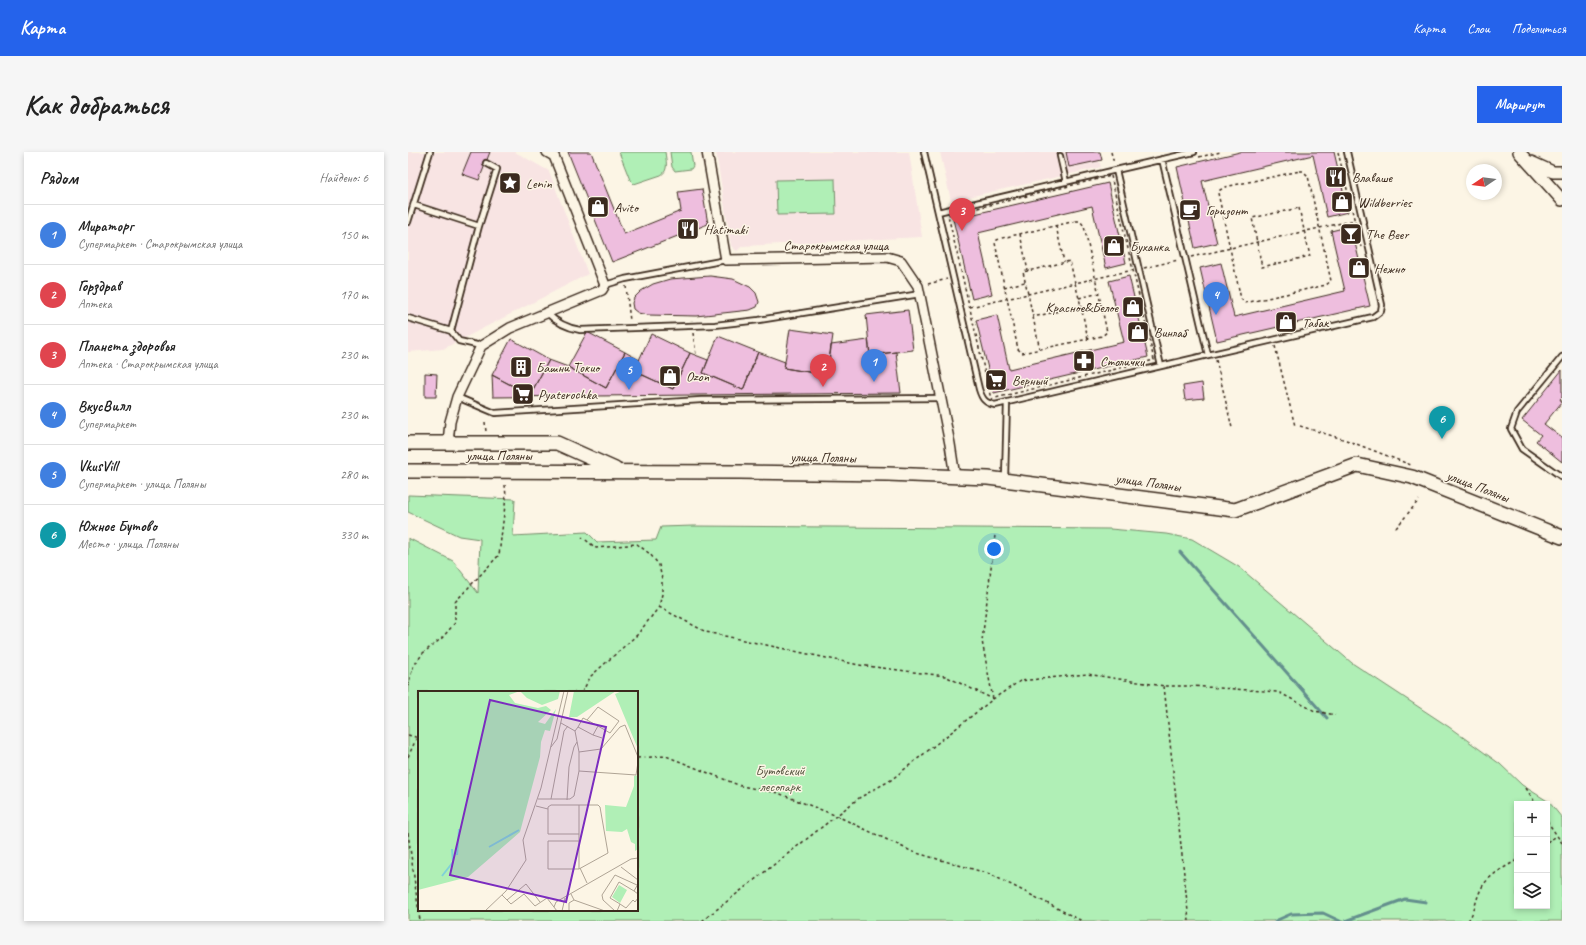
<!DOCTYPE html>
<html lang="ru">
<meta charset="utf-8">
<style>
:root{--surface:#fff;--page:#f6f6f6;--text:#222;--muted:#767676;--line:#e0e0e0;--accent:#2563eb}
body{margin:0;font-family:Caveat,sans-serif;background:var(--page);color:var(--text)}
.controls{position:absolute;right:12px;bottom:12px;display:grid;overflow:hidden;border-radius:0px;box-shadow:0 2px 6px #0003}
.controls button{width:36px;height:36px;display:grid;place-items:center;padding:0;border:0;border-bottom:1px solid var(--line);background:var(--surface);color:var(--text);font:20px sans-serif}
.compass{position:absolute;left:1058px;top:12px;width:36px;height:36px;border-radius:50%;background:var(--surface);box-shadow:0 2px 6px #0003;rotate:257deg}
.you{position:absolute;left:586px;top:397px;width:14px;height:14px;margin:-10px;border:3px solid #fff;border-radius:50%;background:#1a73e8;box-shadow:0 0 0 6px #1a73e833}
.badge{display:grid;place-items:center;width:26px;height:26px;border-radius:50%;background:var(--accent);color:#fff;font-size:13px;font-weight:700}
.pin{position:absolute;translate:-50% -33px;filter:drop-shadow(0 1px 2px #0008)}
.pin::after{content:'';position:absolute;top:21px;width:14px;height:12px;background:inherit;clip-path:polygon(0 0,100% 0,50% 100%)}
.list{margin:0;padding:0;list-style:none}
h2{display:flex;justify-content:space-between;align-items:center;height:52px;margin:0;padding:0 16px;font-size:17px}
h2 small{font-size:13px;font-weight:400;color:var(--muted)}
.list li{display:grid;grid-template-columns:26px 1fr auto;gap:12px;align-items:center;box-sizing:border-box;height:60px;padding:0 16px;border-top:1px solid var(--line)}
.list b{display:block;font-size:15px;white-space:nowrap}
.list p{margin:0;font-size:13px;white-space:nowrap;color:var(--muted)}
.list em{font-size:13px;font-style:normal;color:var(--muted)}
.icon{flex:none;width:22px;height:22px;fill:none;stroke:currentColor;stroke-width:2;stroke-linecap:round;stroke-linejoin:round}
.map{position:relative;flex:none;width:1154px;height:769px;overflow:hidden;border-radius:0px}
header{display:flex;align-items:center;gap:24px;box-sizing:border-box;height:56px;padding:0 20px;background:var(--accent);color:#fff}
header strong{font-size:19px}
nav{display:flex;gap:22px;margin-inline-start:auto;font-size:14px}
.intro{display:flex;align-items:center;justify-content:space-between;box-sizing:border-box;height:96px;padding:0 24px}
h1{margin:0;font-size:28px}
.button{padding:10px 18px;border-radius:0px;background:var(--accent);color:#fff;font-size:14px;font-weight:700}
main{display:flex;gap:24px;padding:0 24px}
aside{flex:1;background:var(--surface);border-radius:0px;box-shadow:0 2px 6px #0003}
.map>svg:first-child{display:block}
</style>
<header>
<strong>Карта</strong>
<nav><a>Карта</a><a>Слои</a><a>Поделиться</a></nav>
</header>
<div class="intro"><h1>Как добраться</h1><a class="button">Маршрут</a></div>
<main>
<aside>
<h2>Рядом<small>Найдено: 6</small></h2>
<ul class="list">
<li><span class="badge" style="background:#3f7fe0">1</span><div><b>Мираторг</b><p>Супермаркет · Старокрымская улица</p></div><em>150 m</em></li>
<li><span class="badge" style="background:#e0444e">2</span><div><b>Горздрав</b><p>Аптека</p></div><em>170 m</em></li>
<li><span class="badge" style="background:#e0444e">3</span><div><b>Планета здоровья</b><p>Аптека · Старокрымская улица</p></div><em>230 m</em></li>
<li><span class="badge" style="background:#3f7fe0">4</span><div><b>ВкусВилл</b><p>Супермаркет</p></div><em>230 m</em></li>
<li><span class="badge" style="background:#3f7fe0">5</span><div><b>VkusVill</b><p>Супермаркет · улица Поляны</p></div><em>280 m</em></li>
<li><span class="badge" style="background:#0f9aa8">6</span><div><b>Южное Бутово</b><p>Место · улица Поляны</p></div><em>330 m</em></li>
</ul>
</aside>
<div class="map">
<svg width="1154" height="769" viewBox="0 0 1154 769">
<rect width="100%" height="100%" fill="#fcf5e5"/>
<filter id="ink" filterUnits="userSpaceOnUse"><feTurbulence type="fractalNoise" baseFrequency=".025" numOctaves="2"/><feDisplacementMap in="SourceGraphic" scale="8" xChannelSelector="R" yChannelSelector="G"/><feConvolveMatrix kernelMatrix="1 2 1 2 8 2 1 2 1" color-interpolation-filters="sRGB"/></filter>
<g filter="url(#ink)">
<path fill="#f8e4e3" d="M0,0H107L141,19L180,122L35,197L0,200Z
M308,0H501L514,85L334,94L329,99L323,94Z
M532,0H692L694,8L691,9L693,15L543,49Z"/>
<path fill="#b0efb6" stroke="#768c6a" fill-rule="evenodd" d="M211,0H257C258,8 261,19 253,23L226,32L222,28Z
M262,0H283L285,14L283,17L267,19L264,15Z
M427,27L428,62L369,63L368,28Z
M0,343L107,347L105,384L179,380L189,390L248,388L253,375L285,374L702,377L758,382L784,387L831,415L944,511L1041,575L1092,612L1114,633L1141,650L1154,666V769H0V386L45,409L70,441L72,387L51,384L0,360ZM11,540H229V758H11ZM1109,652H1139V754H1109Z"/>
<g fill="none" stroke-linecap="round" stroke-linejoin="round">
<path stroke="#648f8d" stroke-width="3" d="M772,400L919,566
M867,769L883,762L915,761L932,769
M937,769L997,747L1018,750"/>
</g>
<path fill="#eebede" stroke="#3b2a1e" d="M63,0H82L71,28L54,22Z
M160,0H183L216,82L273,59L270,40L294,37L300,72L204,110Z
M658,0H692L694,8L661,15Z
M832,0H926L940,60L919,65L905,3L794,29L809,91L787,96L769,15Z
M700,31L718,111L698,116L684,54L570,81L584,142L564,147L545,67Z
M943,74L962,154L809,189L792,116L813,111L826,165L937,139L923,79Z
M302,124L325,127L342,135L348,141L351,150L349,155L342,158L288,164L240,163L230,161L225,157L224,151L226,146L233,139L245,132L262,127Z
M721,124L740,205L586,241L568,168L589,163L601,217L716,190L701,129Z
M500,158L505,198L462,203L458,163Z
M382,177L425,183L419,223L376,216Z
M179,180L217,200L198,236L160,215Z
M243,182L282,201L265,237L226,219Z
M310,184L350,200L335,238L295,221Z
M103,187L141,208L122,243L84,223Z
M460,188L462,203L488,200L493,241L85,245L84,223L122,243L141,208L160,215L198,236L217,200L231,208L226,219L265,237L282,201L300,208L295,221L335,238L350,200L377,210L376,216L419,223L423,193Z
M1154,218V245L1152,247L1154,250L1136,272L1154,286V310L1128,289L1133,283L1114,268Z
M17,221L29,222L28,245H17Z
M794,231L796,246L777,248L775,234Z"/>
<g fill="none" stroke-linecap="round" stroke-linejoin="round">
<g stroke="#3b2a1e" stroke-width="8">
<path id="service" d="M516,0L571,237C574,247 577,251 587,253L753,214L708,18L530,60
M652,4L658,30
M754,7L800,203L965,165L973,159L974,153L939,0
M708,18L786,0
M6,53L71,74L89,17L78,11
M0,70L22,0
M71,74L43,179L51,189L73,194
M197,133L217,127L318,108
M139,161C148,170 160,176 172,178L307,173L351,168L512,142
M0,166L43,179
M1154,205L1109,260L1103,277L1114,297L1154,325
M753,214L800,203
M49,245L87,261L293,248L533,246
M597,326L599,250"/>
</g>
<g stroke="#3b2a1e" stroke-width="12">
<path id="minor" d="M299,0L318,108L479,105L493,109L510,134L542,292L547,325
M40,291L42,270L49,245L73,194L102,176L194,138L197,133L146,4L139,0"/>
</g>
<g stroke="#3b2a1e" stroke-width="14">
<path id="tertiary" d="M1111,0L1154,48
M1123,10L1145,20H1154"/>
</g>
<g stroke="#3b2a1e" stroke-width="16">
<path id="secondary" d="M0,291H149L207,317
M0,319L332,320L479,322L580,326L827,358L949,313L1004,325L1154,385"/>
</g>
<path stroke="#3b2a1e" stroke-width="1.5" stroke-dasharray="3 3" stroke-linecap="butt" d="M703,0L706,11
M930,0L953,95
M791,5L813,0
M892,19H895L900,24L923,129L918,133L837,151L833,147L810,41L812,38L817,35Z
M703,24L746,208L583,247L540,63Z
M891,56L902,104L854,115L844,66Z
M668,69H672L676,74L699,180L694,184L614,201L610,197L587,91L589,88L594,86Z
M648,74L656,110
M612,82L620,119
M783,105L947,68
M736,116L770,108
M667,131L673,154L625,165L620,142Z
M520,132L539,127
M218,134L222,169
M596,135L617,130
M671,146L692,141
M673,154L680,187
M562,155L620,142L615,120L620,119L662,109L667,131L725,118
M625,165L632,198
M285,181L288,203
M867,194L887,274
M808,208L824,276
M77,270L78,280
M892,274L938,288L1003,313
M988,376L1011,348
M251,455L298,480L451,513L537,524L585,547
M0,534L5,515L15,501L34,486L47,471V450L91,403L98,345L97,333
M756,534L781,769
M174,540L183,524L229,483L251,455L254,442V427L251,413L242,402L229,392L188,396L174,385
M585,547L574,489L587,383
M0,583L11,586
M0,605L9,585
M229,606L258,604L333,634L370,641L429,664L505,700L582,722L674,769
M1118,636L1128,652
M1139,669L1154,691
M0,681L12,769
M1139,690L1149,684
M294,769L451,646L483,628L585,547L612,529L679,522L756,534H783L870,540L907,559L927,563
M1060,769C1068,757 1067,749 1073,737C1080,723 1096,716 1109,708"/>
<use href="#service" stroke="#fcf5e5" stroke-width="4.5"/>
<use href="#minor" stroke="#fcf5e5" stroke-width="9"/>
<use href="#tertiary" stroke="#fcf5e5" stroke-width="11"/>
<use href="#secondary" stroke="#fcf5e5" stroke-width="13"/>
</g>
</g>
<defs>
<g id="restaurant-square" transform="scale(1.15)"><rect x="-9" y="-9" width="18" height="18" rx="4" fill="#3b2a1e" stroke="#fcf5e5"/><path d="M-5-6h1v4h1v-4h1v4h1v-4h1v5L-1.5 .5V6h-2V.5L-5-1ZM5-6V6H3V1.5H1.5Q1.5-4 5-6Z" fill="#fff"/></g>
<g id="sight-square" transform="scale(1.15)"><rect x="-9" y="-9" width="18" height="18" rx="4" fill="#3b2a1e" stroke="#fcf5e5"/><path d="M0-6L1.8-2.2L6-1.7L2.9 1.2L3.7 5.4L0 3.3L-3.7 5.4L-2.9 1.2L-6-1.7L-1.8-2.2Z" fill="#fff"/></g>
<g id="shop-square" transform="scale(1.15)"><rect x="-9" y="-9" width="18" height="18" rx="4" fill="#3b2a1e" stroke="#fcf5e5"/><path d="M-5-2.5h2.3a2.7 3.5 0 0 1 5.4 0H5L5.5 6h-11ZM-1.5-2.5h3a1.5 2.3 0 0 0-3 0Z" fill="#fff"/></g>
<g id="cafe-square" transform="scale(1.15)"><rect x="-9" y="-9" width="18" height="18" rx="4" fill="#3b2a1e" stroke="#fcf5e5"/><path d="M-5.5-4.5H6V0H3Q3 3.5 0 3.5H-2.5Q-5.5 3.5-5.5 0ZM3-3.2v2h1.7v-2ZM-6 4.5H4V6H-6Z" fill="#fff"/></g>
<g id="bar-square" transform="scale(1.15)"><rect x="-9" y="-9" width="18" height="18" rx="4" fill="#3b2a1e" stroke="#fcf5e5"/><path d="M-6-5H6L.8 .8V4.5H3.5V6h-7V4.5H-.8V.8Z" fill="#fff"/></g>
<g id="pharmacy-square" transform="scale(1.15)"><rect x="-9" y="-9" width="18" height="18" rx="4" fill="#3b2a1e" stroke="#fcf5e5"/><path d="M-2-6h4v4h4v4h-4v4h-4v-4h-4v-4h4Z" fill="#fff"/></g>
<g id="building-square" transform="scale(1.15)"><rect x="-9" y="-9" width="18" height="18" rx="4" fill="#3b2a1e" stroke="#fcf5e5"/><path d="M-4-6H4V6H1V3H-1V6H-4ZM-2.5-4.3h1.7v1.8h-1.7ZM.8-4.3h1.7v1.8H.8ZM-2.5-1h1.7V.8h-1.7ZM.8-1h1.7V.8H.8Z" fill="#fff"/></g>
<g id="supermarket-square" transform="scale(1.15)"><rect x="-9" y="-9" width="18" height="18" rx="4" fill="#3b2a1e" stroke="#fcf5e5"/><path d="M-6-5.5h2.5l.6 2H6L4.5 2H-2.5L-4.4-4H-6ZM-1.5 3.2a1.3 1.3 0 1 0 .1 0ZM3 3.2a1.3 1.3 0 1 0 .1 0Z" fill="#fff"/></g>
</defs>
<g fill-rule="evenodd">
<use href="#restaurant-square" x="928" y="25"/>
<use href="#sight-square" x="102" y="31"/>
<use href="#shop-square" x="934" y="50"/>
<use href="#shop-square" x="190" y="55"/>
<use href="#cafe-square" x="782" y="58"/>
<use href="#restaurant-square" x="280" y="77"/>
<use href="#bar-square" x="943" y="82"/>
<use href="#shop-square" x="706" y="94"/>
<use href="#shop-square" x="951" y="116"/>
<use href="#shop-square" x="725" y="155"/>
<use href="#shop-square" x="878" y="170"/>
<use href="#shop-square" x="730" y="180"/>
<use href="#pharmacy-square" x="676" y="209"/>
<use href="#building-square" x="113" y="215"/>
<use href="#shop-square" x="262" y="224"/>
<use href="#supermarket-square" x="588" y="228"/>
<use href="#supermarket-square" x="115" y="242"/>
</g>
<g text-anchor="middle" stroke-width="3" stroke-linejoin="round" paint-order="stroke">
<g font-size="14" fill="#3b2a1e" stroke="#fcf5e5" text-anchor="start">
<text x="944" y="30">Влаваше</text>
<text x="118" y="36">Lenin</text>
<text x="950" y="55">Wildberries</text>
<text x="206" y="60">Avito</text>
<text x="798" y="63">Горизонт</text>
<text x="296" y="82">Hatimaki</text>
<text x="958" y="87">The Beer</text>
<text x="722" y="99">Буханка</text>
<text x="966" y="121">Нежно</text>
<text x="710" y="160" text-anchor="end">Красное&amp;Белое</text>
<text x="894" y="175">Табак</text>
<text x="746" y="185">Винлаб</text>
<text x="692" y="214">Столички</text>
<text x="128" y="220">Башни Токио</text>
<text x="278" y="229">Ozon</text>
<text x="604" y="233">Верный</text>
<text x="130" y="247">Pyaterochka</text>
</g>
<g font-size="14" fill="#3b2a1e" stroke="#fcf5e5">
<text x="428" y="98">Старокрымская улица</text>
<text x="91" y="308">улица Поляны</text>
<text transform="translate(415 305) rotate(1)" y="5">улица Поляны</text>
<text transform="translate(740 330) rotate(8)" y="5">улица Поляны</text>
<text transform="translate(1070 334) rotate(21)" y="5">улица Поляны</text>
</g>
<g font-size="14" fill="#52513c" stroke="#fcf5e5">
<text x="372" y="623">Бутовский<tspan x="372" dy="16">лесопарк</tspan></text>
</g>
</g>
<g transform="translate(10 539)">
<rect width="220" height="220" fill="#fcf5e5"/>
<path d="M0,0H142L140,8L124,14L109,7L102,0L91,4L97,12L120,17L128,15L133,19L120,31L127,33L138,18L132,40L127,39L123,51L122,66L102,141L50,186L0,199ZM156,0H198L159,26H151ZM204,0H220V58L197,3ZM220,84V158L217,160V153L213,151L209,138L204,141L188,140L187,114L208,116L216,95V85ZM201,194L209,199L202,212L194,206Z" fill="#b0efb6"/>
<path fill="none" stroke="#80d2d7" stroke-width="2" d="M71,156L101,139M39,164L41,138M24,185L35,171L34,158"/>
<path fill="none" stroke="#afa495" stroke-width="1" d="M143,32L157,40L161,61L183,58L202,36L207,34L220,66M180,35L169,29L180,16L201,30L192,42L180,35L175,44L184,47M160,36L165,27L169,29M157,40L160,36L175,44M133,56L139,48L150,0M161,80V61M120,108H152L156,105L161,80L218,84L220,71M133,108L146,40L150,35M149,109L151,76L156,56L159,51M161,114V143H130V116L133,114H180L182,116L190,162L161,178M118,115L130,118M161,143V150H130V178H161V150M203,176L220,189M162,177L169,192M220,193L216,200L220,203M153,203L156,209L187,220M84,204L93,213L106,203L117,215L129,207L139,220M89,209L108,193L122,211M202,213L208,217L215,209L217,211L220,207M136,216L138,211L213,168L220,167M67,220L88,200L108,169L105,149L123,97L146,0M144,220L147,207M151,220V212L156,209M197,220L185,209L184,204L197,184L219,194M199,220L202,213L192,207L201,191L216,200"/>
<path fill="#7b2cbf" fill-opacity="0.15" stroke="#7b2cbf" stroke-width="2" d="M72,9L188,36L148,211L32,184Z"/>
<rect width="220" height="220" fill="none" stroke="#3b2a1e" stroke-width="2"/>
</g>
</svg>
<div class="controls">
<button>+</button>
<button>−</button>
<button><svg class="icon" aria-label="layers" viewBox="0 0 24 24"><path d="M12 4l9 5-9 5-9-5zM3 14l9 5 9-5"/></svg></button>
</div>
<svg class="compass" viewBox="-18 -18 36 36"><path d="M0-13l5 13h-10z" fill="#e53935"/><path d="M0 13l5-13h-10z" fill="#767676"/></svg>
<div class="you"></div>
<div class="pin badge" style="left:466px;top:230px;background:#3f7fe0">1</div>
<div class="pin badge" style="left:415px;top:235px;background:#e0444e">2</div>
<div class="pin badge" style="left:554px;top:79px;background:#e0444e">3</div>
<div class="pin badge" style="left:808px;top:163px;background:#3f7fe0">4</div>
<div class="pin badge" style="left:221px;top:238px;background:#3f7fe0">5</div>
<div class="pin badge" style="left:1034px;top:287px;background:#0f9aa8">6</div>
</div>
</main>
